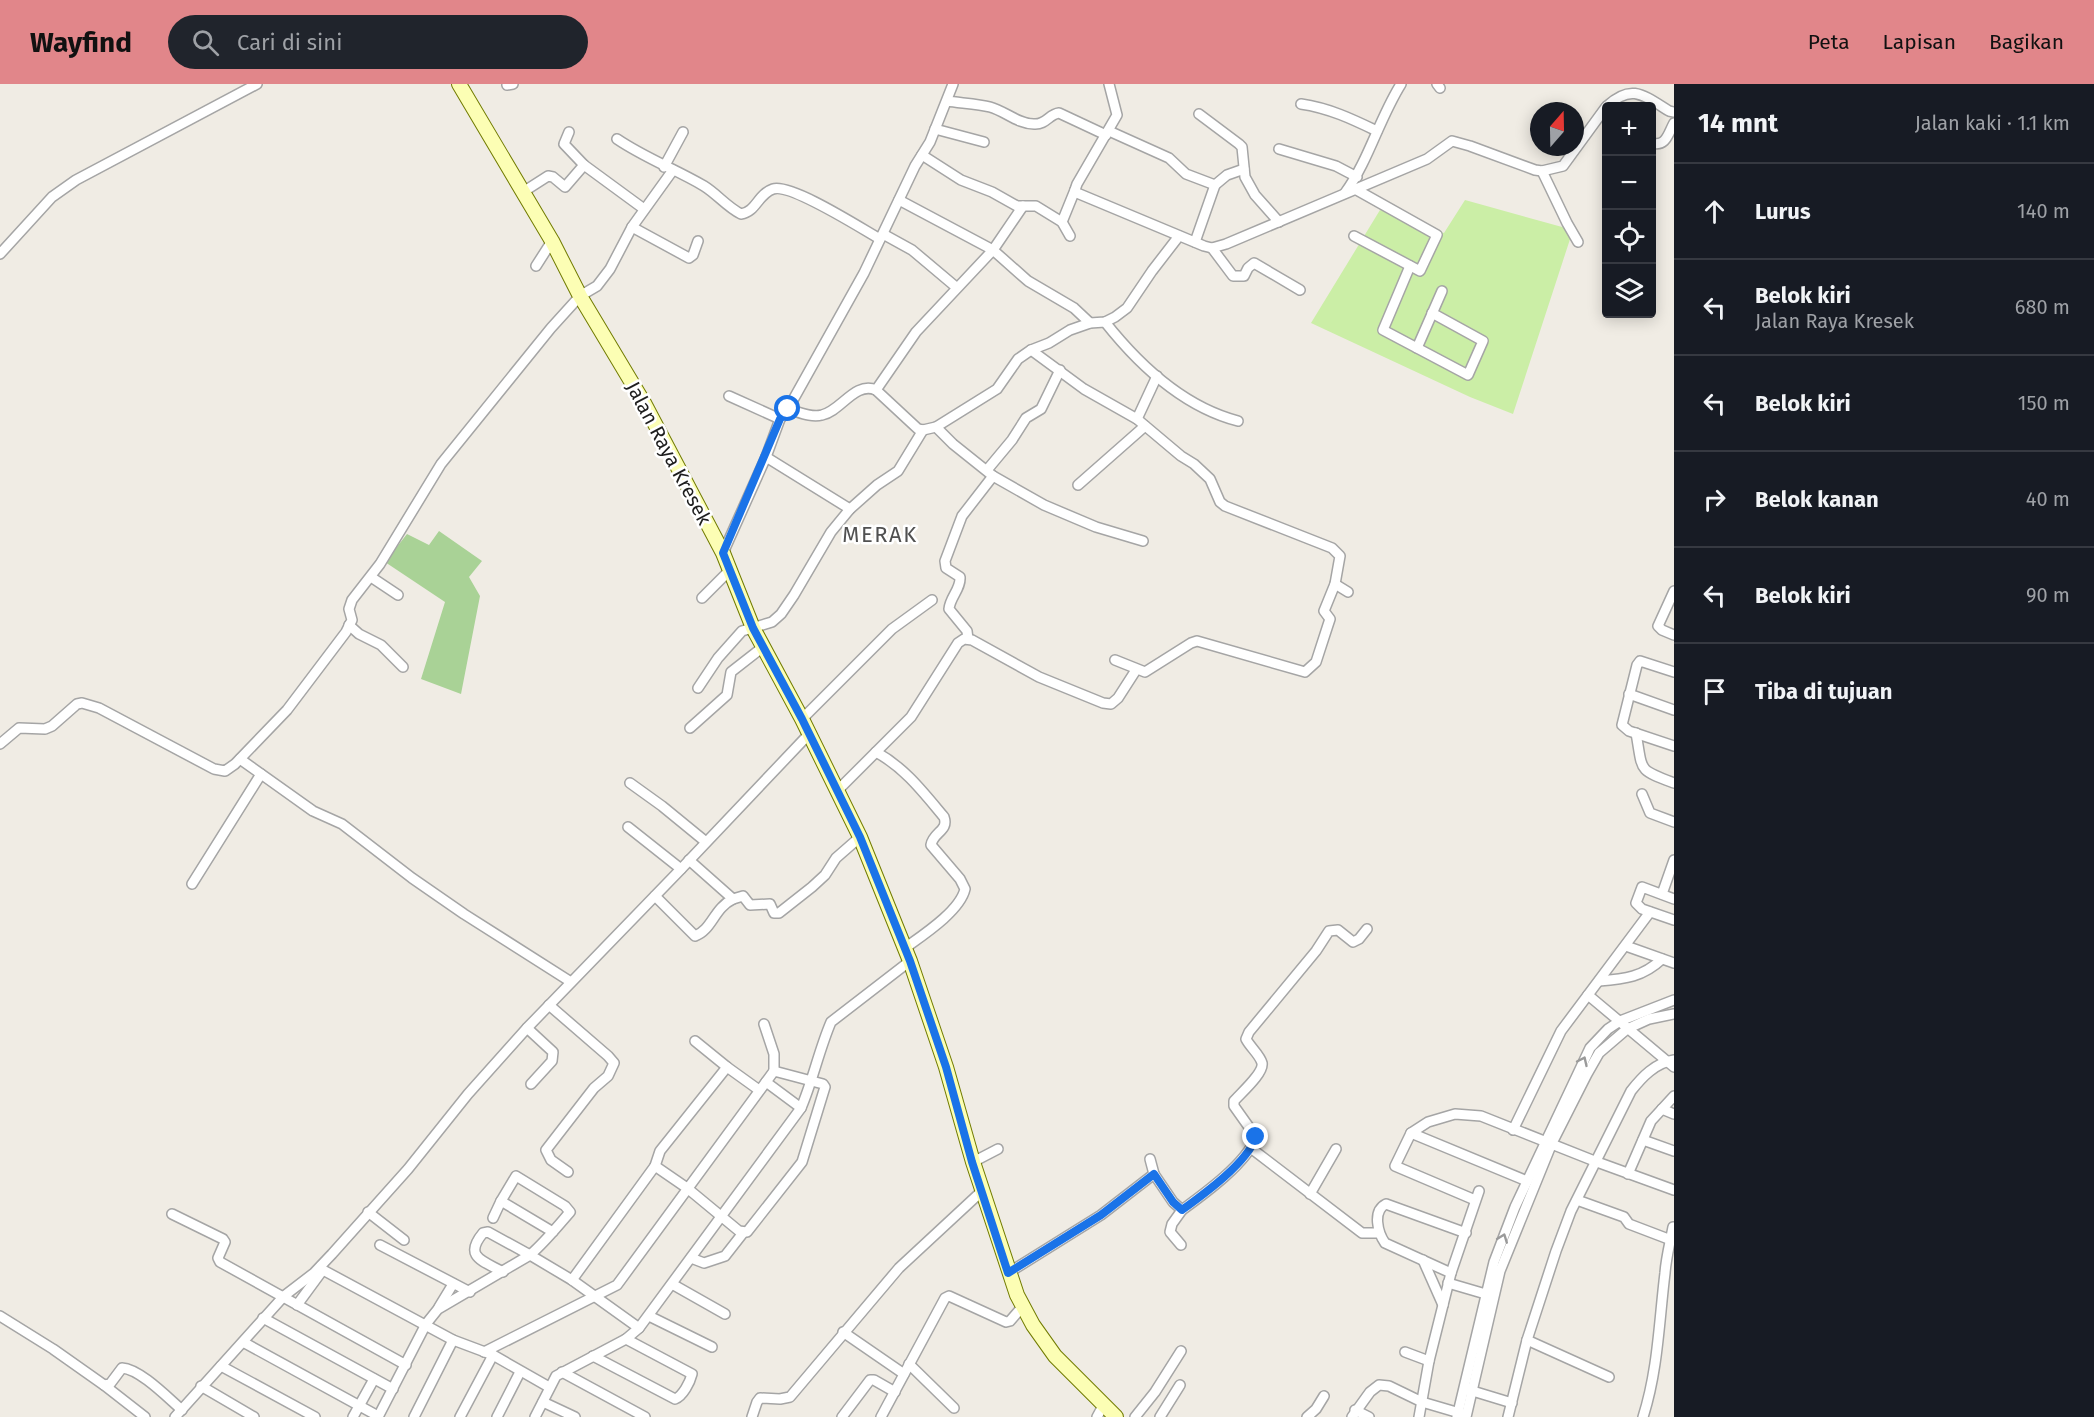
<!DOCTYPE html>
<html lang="id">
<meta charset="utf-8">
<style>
body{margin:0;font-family:"Fira Sans",sans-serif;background:#20242c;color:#f1f3f6}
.controls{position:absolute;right:18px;top:18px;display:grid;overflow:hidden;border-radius:6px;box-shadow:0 3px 15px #0003}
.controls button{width:54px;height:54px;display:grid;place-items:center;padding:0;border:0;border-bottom:2px solid #363941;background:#171b24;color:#f1f3f6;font:30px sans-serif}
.compass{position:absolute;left:1530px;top:18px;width:54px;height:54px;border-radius:50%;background:#171b24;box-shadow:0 3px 15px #0003;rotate:20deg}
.stop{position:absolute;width:18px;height:18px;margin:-14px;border:4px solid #1a73e8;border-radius:50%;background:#fff}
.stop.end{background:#1a73e8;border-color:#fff;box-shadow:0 2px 6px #0008}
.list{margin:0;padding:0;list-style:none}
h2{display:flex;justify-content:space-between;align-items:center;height:78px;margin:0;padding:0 24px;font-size:26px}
h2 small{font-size:20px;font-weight:400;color:#9ea1a6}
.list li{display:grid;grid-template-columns:39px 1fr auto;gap:18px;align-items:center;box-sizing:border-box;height:96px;padding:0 24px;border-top:2px solid #363941}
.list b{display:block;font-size:22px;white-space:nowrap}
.list p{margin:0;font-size:20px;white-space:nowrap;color:#9ea1a6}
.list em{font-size:20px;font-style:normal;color:#9ea1a6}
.icon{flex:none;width:33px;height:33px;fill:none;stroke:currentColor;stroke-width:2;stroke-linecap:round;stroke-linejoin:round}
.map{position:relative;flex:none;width:1674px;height:1333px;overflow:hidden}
header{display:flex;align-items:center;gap:36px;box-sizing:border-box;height:84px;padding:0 30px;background:#e1868a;color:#111}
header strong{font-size:28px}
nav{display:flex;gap:33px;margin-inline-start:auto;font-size:21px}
.search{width:420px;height:54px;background:#20242c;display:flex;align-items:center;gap:15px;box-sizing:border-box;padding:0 21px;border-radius:33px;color:#9ea1a6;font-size:22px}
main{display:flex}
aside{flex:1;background:#171b24}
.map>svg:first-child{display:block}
</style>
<header>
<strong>Wayfind</strong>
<div class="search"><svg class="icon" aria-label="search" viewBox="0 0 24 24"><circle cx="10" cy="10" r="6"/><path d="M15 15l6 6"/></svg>Cari di sini</div>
<nav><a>Peta</a><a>Lapisan</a><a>Bagikan</a></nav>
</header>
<main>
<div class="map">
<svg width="1674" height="1333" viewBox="0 0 1674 1333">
<rect width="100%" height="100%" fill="#f0ece4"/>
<!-- grass -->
<path fill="#cbeea6" d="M1465,116L1573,146L1513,330L1470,313L1311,239L1380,126L1444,149Z"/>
<!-- forest -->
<path fill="#a9d296" d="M439,447L482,477L469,493L480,512L461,610L421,595L445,518L385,478L407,450L429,461Z"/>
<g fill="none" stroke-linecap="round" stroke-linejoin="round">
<!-- minor casing -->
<g stroke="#a5a5a5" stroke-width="12">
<g id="minor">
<path d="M1109,0L1117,31L1077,100L1075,106L1077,109L1204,162L1212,164L1226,160L1427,75L1452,57L1470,62L1535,86L1542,87L1563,82L1606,23"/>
<path d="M1437,0L1440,4"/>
<path d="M507,1L513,0"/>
<path d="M947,17C960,19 979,20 990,23C1005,27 1018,40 1034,40C1046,41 1049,30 1059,29L1106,51"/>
<path d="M1301,20C1329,24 1352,35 1377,47"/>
<path d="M1607,22C1631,0 1642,10 1669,27L1674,28"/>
<path d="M1199,30L1239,60L1242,63L1245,93L1255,111L1279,138"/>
<path d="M935,45L984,58"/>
<path d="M1109,47L1169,74L1186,90L1215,101L1227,91L1244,85"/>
<path d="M569,48L564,60L584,81"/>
<path d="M617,55C645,74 675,85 704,102C717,110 727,123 741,130C756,128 758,110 773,105C791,99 862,145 880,155"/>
<path d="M1652,59C1666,63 1668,50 1674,39"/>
<path d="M1279,65L1336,82L1357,93"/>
<path d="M922,71L961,96L992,108L1017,122H1036L1062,138L1070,152"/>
<path d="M664,83L683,48"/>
<path d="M1542,87L1567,139L1578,158"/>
<path d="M523,108L548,92L553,93L565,103L584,81L644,125"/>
<path d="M1345,109C1369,76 1379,35 1401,0"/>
<path d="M899,116L993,166L1028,197L1074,224L1090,239"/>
<path d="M1062,138L1075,106"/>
<path d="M632,143L689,174L693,171L698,157"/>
<path d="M883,150L912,166L956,203"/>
<path d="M1354,152L1420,187L1437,151L1355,105"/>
<path d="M1195,158L1215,101"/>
<path d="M1212,164L1233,192H1244L1248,184L1254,179L1300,206"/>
<path d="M0,170L52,113L76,96L257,0"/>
<path d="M536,182L552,157"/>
<path d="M1410,182L1383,246L1468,291L1483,257L1432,229"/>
<path d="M1105,238C1139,281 1184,323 1238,337"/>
<path d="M1417,264L1442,207"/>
<path d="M1031,266L1084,305L1137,335L1181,372L1194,380L1210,395L1220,418L1225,422L1332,464L1340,472L1335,500L1324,527L1330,535L1328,541L1316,578L1305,588L1197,557L1191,559L1145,588L1115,576"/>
<path d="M876,306L916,248L993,166L1023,122"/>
<path d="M729,312L780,335"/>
<path d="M788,325C799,328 811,334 822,331C841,327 855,297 876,306L918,345L923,346L936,343L997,305L1018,275L1031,266L1049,259L1070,246L1090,239L1105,238L1115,233L1127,224L1152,187L1179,152"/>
<path d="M1137,335L1157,292"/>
<path d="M936,343L953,360L993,392L1044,421L1096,443L1143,457"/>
<path d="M766,373L850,425"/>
<path d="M987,386L1012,356L1026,334L1041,325L1060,286"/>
<path d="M1078,401L1145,342"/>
<path d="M723,469L766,373L780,335L788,325L864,189L915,82L930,58L953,0"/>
<path d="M371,493L398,511"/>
<path d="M1335,500L1348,508"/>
<path d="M1674,507L1658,542L1662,546L1674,551"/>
<path d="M702,514L730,486"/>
<path d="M349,541L359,550L381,561L403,583"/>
<path d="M968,555L967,547L949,525C950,513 961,505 960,493L946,484L945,477L962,432L993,392"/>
<path d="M1674,588L1640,577L1637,581L1622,641L1629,647L1674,662"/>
<path d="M698,604L718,574L742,547L772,538L781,530L794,511L831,448L850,425L877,401L898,387L923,346"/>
<path d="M1629,610L1674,626"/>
<path d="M802,635L892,545L932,516"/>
<path d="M690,644L727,611L731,588L763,563"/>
<path d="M1636,649C1643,688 1637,685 1674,699"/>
<path d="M0,660L19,644L45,645L52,642L77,620L82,619L99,624L214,685L225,687L235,680L287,626L346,548L352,536L349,525L352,516L380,480L441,380L551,244L580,212L597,202L610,185L632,143L673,86"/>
<path d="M876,668C905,684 923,708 944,733C949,747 933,748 931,761L960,795L965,805C960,827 923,851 905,864"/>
<path d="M240,675L313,727L342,740L412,794L464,830L571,898"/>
<path d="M630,699L662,722L706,758"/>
<path d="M838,706L911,633L958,559L964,555L972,556L1039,593L1103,619L1111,620L1118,614L1136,586"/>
<path d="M1642,710L1650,729L1674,738"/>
<path d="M628,743L681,785"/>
<path d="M689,776L733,815L743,812L750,821L770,820L774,829H779L812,803L825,791L836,774L860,753"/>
<path d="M192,800L261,690"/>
<path d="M1662,810L1674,776"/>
<path d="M655,812L695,852C712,846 714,824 733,815"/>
<path d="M1674,815L1642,803L1636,819L1642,825L1674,836"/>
<path d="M1626,862L1674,879"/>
<path d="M1599,897C1625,895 1643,893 1662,875"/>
<path d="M1588,911L1674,983"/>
<path d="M549,921L608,972L614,979L608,992L594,1004L546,1066L551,1076L568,1088"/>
<path d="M764,940L774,970V987"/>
<path d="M527,944L553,968L552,977L531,1000"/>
<path d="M695,957L727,983"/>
<path d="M766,998L801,1024"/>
<path d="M1662,1025L1674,1030"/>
<path d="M1513,1046L1561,947L1650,828"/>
<path d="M1411,1049L1527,1097"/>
<path d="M1643,1056L1674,1067"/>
<path d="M1252,1065L1362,1149H1379"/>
<path d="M1150,1075L1154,1090"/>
<path d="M973,1078L998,1065"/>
<path d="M1628,1090L1651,1037L1674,1012"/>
<path d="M1310,1110L1336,1065"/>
<path d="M1475,1116L1395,1082L1411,1049L1428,1038L1455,1030L1481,1032L1597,1078L1674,1106"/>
<path d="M1577,1116L1624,1133L1629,1140L1671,1156"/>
<path d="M368,1128L404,1156"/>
<path d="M172,1130L223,1155L225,1158L218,1174L220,1178L406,1281"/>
<path d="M493,1134L501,1117"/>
<path d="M380,1161L470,1208"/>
<path d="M1181,1161L1170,1148L1172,1140L1182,1126"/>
<path d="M691,1174L704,1179L725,1172L743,1149"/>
<path d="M1423,1176L1443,1221"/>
<path d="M321,1182L323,1186L453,1256L493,1271L549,1303"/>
<path d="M503,1188C483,1177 463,1173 483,1149L488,1148L530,1171L572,1196L639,1244"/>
<path d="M1008,1189L1101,1131L1154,1090L1173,1118L1182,1126C1204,1110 1247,1079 1256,1053L1234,1022V1017C1241,1009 1264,989 1262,979C1260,971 1250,963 1246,955L1249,948L1316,867L1329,847L1338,846L1353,858L1359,855L1367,845"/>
<path d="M1451,1189L1385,1159C1378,1149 1372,1127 1386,1120L1466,1149"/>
<path d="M572,1196L655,1082L660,1067L727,983L759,1006"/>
<path d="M1448,1199L1489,1211"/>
<path d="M672,1200L725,1230"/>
<path d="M297,1221L322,1187"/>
<path d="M439,1223L453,1200"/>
<path d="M0,1232L53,1265L104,1301L110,1300L122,1284C140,1285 168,1314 182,1326"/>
<path d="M649,1232L712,1263"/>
<path d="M263,1234L393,1305"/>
<path d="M843,1248L904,1290"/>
<path d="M1527,1256L1609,1293"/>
<path d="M243,1258L378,1332"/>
<path d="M484,1268L617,1201L774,987L823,1000L825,1003L802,1078L747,1148L739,1147L687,1104L655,1082"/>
<path d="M1405,1268L1429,1277"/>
<path d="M593,1272L675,1315C683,1312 690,1298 692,1290L626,1255"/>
<path d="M909,1280L954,1324"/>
<path d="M221,1282L315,1333"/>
<path d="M562,1288L645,1333"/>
<path d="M104,1301L145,1333"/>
<path d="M201,1302L254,1333"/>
<path d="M1466,1305L1512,1319"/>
<path d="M543,1318L575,1333"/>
<path d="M1355,1326L1369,1333"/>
<path d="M175,1333L284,1212L314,1189L332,1170L408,1085L468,1010L527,944L681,785L809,650"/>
<path d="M353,1333L374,1295"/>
<path d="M378,1333L426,1240L438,1225L530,1171C545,1158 557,1143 570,1128L565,1122L516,1092L501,1117L553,1148"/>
<path d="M414,1333L453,1256"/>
<path d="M460,1333L493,1271"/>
<path d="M497,1333L520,1288"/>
<path d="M535,1333L556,1292L626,1255L639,1244L801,1024C813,996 819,966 831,938L910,877"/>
<path d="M752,1333L757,1318L760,1314L780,1315L790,1313L899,1184L982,1107"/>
<path d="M842,1333L870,1296H874L895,1308"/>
<path d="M881,1333L945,1214L949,1212L1006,1238L1010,1237L1023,1222"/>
<path d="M1097,1333L1104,1320"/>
<path d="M1135,1333L1155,1308L1181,1267"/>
<path d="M1160,1333L1180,1301"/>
<path d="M1307,1333L1316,1325L1324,1312"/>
<path d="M1352,1333L1370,1308L1379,1301L1389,1302L1422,1318L1463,1330"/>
<path d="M1419,1333L1429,1277L1451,1189L1479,1107"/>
<path d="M1457,1333L1494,1178L1515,1123L1590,964L1608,945L1620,937L1674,916"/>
<path d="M1466,1333L1500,1187L1552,1059L1587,990L1599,969L1627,945L1649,935L1674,930"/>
<path d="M1508,1333L1527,1256L1556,1167L1571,1127L1631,1007C1642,993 1655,979 1674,976"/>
<path d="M1643,1333C1658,1286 1659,1238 1665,1189C1666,1174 1670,1159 1673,1143"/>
</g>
</g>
<!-- secondary casing -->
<g stroke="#717b00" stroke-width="16">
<path id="secondary" d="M459,0L552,157L580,212L644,319L723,469L753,544L802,635L860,753L910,877L946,983L973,1078L1017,1211L1033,1241L1055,1272L1116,1333"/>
</g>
<!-- minor -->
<use href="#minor" stroke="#fff" stroke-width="9"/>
<!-- secondary -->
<use href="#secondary" stroke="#fcfeb4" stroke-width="14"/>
</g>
<!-- one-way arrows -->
<defs><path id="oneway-chevron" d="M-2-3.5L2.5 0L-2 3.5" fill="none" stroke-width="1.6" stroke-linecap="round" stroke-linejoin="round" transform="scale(1.5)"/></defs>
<g stroke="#9a9a9a">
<use href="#oneway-chevron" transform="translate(1583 977) rotate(-65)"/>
<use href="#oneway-chevron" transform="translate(1503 1154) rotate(-69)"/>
</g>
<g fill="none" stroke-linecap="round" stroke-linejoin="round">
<!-- route -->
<path stroke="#1a73e8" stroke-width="8" d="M788,325L780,335L723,469L753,544L802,635L860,753L910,877L946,983L972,1078L1008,1189L1101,1131L1154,1090L1173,1118L1182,1126C1204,1110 1247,1079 1256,1053"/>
</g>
<g text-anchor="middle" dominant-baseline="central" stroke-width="5" stroke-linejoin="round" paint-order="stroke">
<!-- street labels -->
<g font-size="20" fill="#1e1e1e" stroke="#fff">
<text transform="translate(669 369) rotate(62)">Jalan Raya Kresek</text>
</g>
<!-- quarter labels -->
<g font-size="22" letter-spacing="1.5" fill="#515151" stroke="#fff">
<text x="880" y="450">MERAK</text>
</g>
</g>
</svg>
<div class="controls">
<button>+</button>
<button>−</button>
<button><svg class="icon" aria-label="locate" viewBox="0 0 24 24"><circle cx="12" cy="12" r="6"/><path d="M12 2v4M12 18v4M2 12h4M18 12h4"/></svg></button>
<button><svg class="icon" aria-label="layers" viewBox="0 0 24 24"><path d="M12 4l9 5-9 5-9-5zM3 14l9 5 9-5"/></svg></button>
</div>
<svg class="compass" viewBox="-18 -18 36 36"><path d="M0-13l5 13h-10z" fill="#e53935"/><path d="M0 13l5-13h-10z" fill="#9ea1a6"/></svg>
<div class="stop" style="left:788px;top:325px"></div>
<div class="stop end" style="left:1256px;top:1053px"></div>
</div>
<aside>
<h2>14 mnt<small>Jalan kaki · 1.1 km</small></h2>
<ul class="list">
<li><svg class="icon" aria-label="ahead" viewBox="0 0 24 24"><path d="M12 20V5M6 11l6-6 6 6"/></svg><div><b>Lurus</b></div><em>140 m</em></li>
<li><svg class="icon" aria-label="left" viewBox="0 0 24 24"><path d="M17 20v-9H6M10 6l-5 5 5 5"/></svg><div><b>Belok kiri</b><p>Jalan Raya Kresek</p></div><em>680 m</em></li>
<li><svg class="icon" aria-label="left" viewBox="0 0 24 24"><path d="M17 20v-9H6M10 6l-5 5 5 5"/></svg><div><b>Belok kiri</b></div><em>150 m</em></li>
<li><svg class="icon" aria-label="right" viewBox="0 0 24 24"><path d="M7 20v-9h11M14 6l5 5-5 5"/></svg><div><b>Belok kanan</b></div><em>40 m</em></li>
<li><svg class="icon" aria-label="left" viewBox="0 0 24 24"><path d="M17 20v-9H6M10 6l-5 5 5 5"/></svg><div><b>Belok kiri</b></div><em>90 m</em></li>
<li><svg class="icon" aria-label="arrive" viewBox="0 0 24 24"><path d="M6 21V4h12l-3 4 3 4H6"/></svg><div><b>Tiba di tujuan</b></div></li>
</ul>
</aside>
</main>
